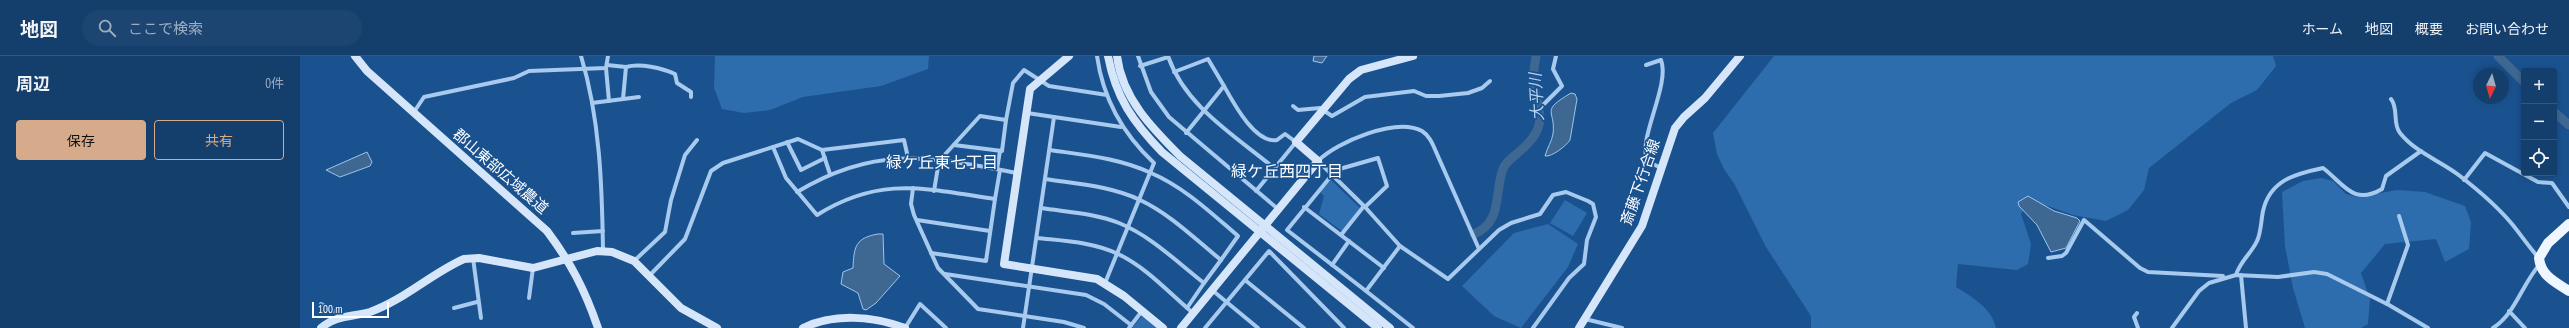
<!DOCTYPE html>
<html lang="ja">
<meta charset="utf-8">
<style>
body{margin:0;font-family:"PT Sans Narrow","Noto Sans JP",sans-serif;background:#1d4571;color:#f1f3f6}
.controls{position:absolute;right:12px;top:12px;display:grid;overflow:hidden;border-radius:4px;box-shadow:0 2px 6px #0003}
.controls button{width:36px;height:36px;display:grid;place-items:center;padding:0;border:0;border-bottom:1px solid #33577e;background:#143e6b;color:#f1f3f6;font:20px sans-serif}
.compass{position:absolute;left:2173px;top:12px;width:36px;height:36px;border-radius:50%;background:#143e6b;box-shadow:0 2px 6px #0003;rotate:185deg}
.scale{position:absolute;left:12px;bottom:10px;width:77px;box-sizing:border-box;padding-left:4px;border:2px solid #fff;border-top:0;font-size:11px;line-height:14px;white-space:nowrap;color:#fff;-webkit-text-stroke:3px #1a528f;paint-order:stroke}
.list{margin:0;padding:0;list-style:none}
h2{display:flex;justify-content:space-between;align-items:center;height:52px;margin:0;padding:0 16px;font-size:17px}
h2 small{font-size:13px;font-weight:400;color:#9daec1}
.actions{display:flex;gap:8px;padding:12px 16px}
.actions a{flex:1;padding:9px 0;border:1px solid #d6ab8b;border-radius:4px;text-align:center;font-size:14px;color:#d6ab8b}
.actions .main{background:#d6ab8b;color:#111}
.icon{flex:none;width:22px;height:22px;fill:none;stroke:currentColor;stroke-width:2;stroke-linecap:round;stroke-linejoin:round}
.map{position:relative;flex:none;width:2269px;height:272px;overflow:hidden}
header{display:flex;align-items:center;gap:24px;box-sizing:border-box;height:56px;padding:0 20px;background:#143e6b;border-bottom:1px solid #33577e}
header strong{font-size:19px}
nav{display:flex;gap:22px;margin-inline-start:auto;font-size:14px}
.search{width:280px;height:36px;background:#1d4571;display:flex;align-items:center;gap:10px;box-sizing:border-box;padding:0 14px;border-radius:22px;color:#9daec1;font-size:15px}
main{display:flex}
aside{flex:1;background:#143e6b}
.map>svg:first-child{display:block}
</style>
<header>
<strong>地図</strong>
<div class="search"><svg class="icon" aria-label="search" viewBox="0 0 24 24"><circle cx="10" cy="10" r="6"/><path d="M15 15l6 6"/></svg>ここで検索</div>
<nav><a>ホーム</a><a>地図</a><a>概要</a><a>お問い合わせ</a></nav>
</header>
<main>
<aside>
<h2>周辺<small>0件</small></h2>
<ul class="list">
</ul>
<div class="actions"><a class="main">保存</a><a>共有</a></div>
</aside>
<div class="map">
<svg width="2269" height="272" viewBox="0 0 2269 272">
<rect width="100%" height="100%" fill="#1a528f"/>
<!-- green -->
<g fill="#2d6cad">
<path d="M415,0H629L628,13L581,30L503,41L470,54L444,57L422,53L414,32Z"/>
<path d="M1474,0H1973L1976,10L1957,34L1931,47L1849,112L1844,134L1828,154L1806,165L1773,159L1748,150L1735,148L1724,153L1721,158L1731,188L1728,208L1717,214L1658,208L1656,231C1671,240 1692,252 1696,272H1511V260L1466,191L1435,129L1424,113L1417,98L1413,77Z"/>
<path d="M2021,122L2033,125L2046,138L2058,141L2097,134L2125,136L2165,150L2171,166L2169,193L2145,206L2136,183L2085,188L2061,217L2070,243L2068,268L2061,272H2005L1993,232L1985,190L1982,136L2003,125Z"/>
<path d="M1031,124L1060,152L1043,176L1019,158L1024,140L1019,135Z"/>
<path d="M1265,144L1287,157L1273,180L1250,167Z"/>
<path d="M1248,168L1278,188L1268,211L1221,272L1194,260L1162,230L1214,177Z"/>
<path d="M843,259L858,272H832Z"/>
</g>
<!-- water -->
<g fill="#3e6792" stroke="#9ac6f0">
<path d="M1014,0H1027L1022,7L1013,5Z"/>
<path d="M1271,37L1275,38L1277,43L1270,84C1266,90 1252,101 1245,100C1247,92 1252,85 1253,78C1256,53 1239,56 1271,37Z"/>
<path d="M67,96L72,106L70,110L40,121L26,114Z"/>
<path d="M1728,140L1754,155L1777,162L1780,165L1766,192L1751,196L1737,169L1719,150L1718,146Z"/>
<path d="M578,178H583L584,208L600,220L576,247L566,254L563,253L558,237L541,228L543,216L553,212C554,191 555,182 578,178Z"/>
</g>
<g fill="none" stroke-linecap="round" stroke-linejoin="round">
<!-- river -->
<g stroke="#3e6792" stroke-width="9">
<path d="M2198,0L2224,26"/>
<path d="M2254,56L2269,69"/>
<path d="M1174,178C1203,166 1194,137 1203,113C1206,102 1233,91 1239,69C1242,56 1236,43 1234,30C1233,20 1234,10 1236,0"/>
</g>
<!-- street -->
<g stroke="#a7caee" stroke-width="4">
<path d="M281,0C300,63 302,129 303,194"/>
<path d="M797,0C803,43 823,78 854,107L805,227"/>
<path d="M838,0L851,36L869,61L978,153"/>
<path d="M868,0C885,50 934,79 974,112"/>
<path d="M307,9L326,11L323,43"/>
<path d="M1346,9L1361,4C1371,30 1334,89 1349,106L1361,112"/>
<path d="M840,10L868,1"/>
<path d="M326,11C340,7 362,12 375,18L377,27L391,36V41"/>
<path d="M306,12L309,45"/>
<path d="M874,16L908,3L924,30L886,77"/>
<path d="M924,30C933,46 955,88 977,84L985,78L996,86L956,135"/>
<path d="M2091,43C2099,53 2092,67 2100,77C2116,97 2141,105 2160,120C2178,134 2197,150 2212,168C2221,179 2229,191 2238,201"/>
<path d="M292,47L339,41"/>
<path d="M1244,48L1262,30L1253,13L1256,0"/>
<path d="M993,50L998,54L1020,52L1032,60L1065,41L1114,35L1126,40H1139L1168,37L1182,32L1190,25"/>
<path d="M114,56L124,41L214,22L229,15L306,12L308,0"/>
<path d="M727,57L754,61"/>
<path d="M487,86L501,114L525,102"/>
<path d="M654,89L702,95L706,64"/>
<path d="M473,91L486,122L517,159C581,119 626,133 695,143L686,205L631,197"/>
<path d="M522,94L530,118"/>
<path d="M697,113L700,95"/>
<path d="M745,123C777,128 811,130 840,144C870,158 895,183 921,204L938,180C911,157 884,131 851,117C819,102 784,99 750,94"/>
<path d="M2164,124L2185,97L2238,126L2252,127L2269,151"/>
<path d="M613,132L611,148L614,159L638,212L678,253L764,266L784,272"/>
<path d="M634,135L639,105L680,60L706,64L713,27L724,14L749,30L807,39"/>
<path d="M497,136C576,88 631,101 717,117"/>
<path d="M695,143L700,114"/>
<path d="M1004,151L1084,212"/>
<path d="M1065,151L1087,130L1078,102L1036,114L987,174L1066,235L1100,190"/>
<path d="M741,152C767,156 794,157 819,167C851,180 877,206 904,227L921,204"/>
<path d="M617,164L690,175"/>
<path d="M273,177L303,175"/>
<path d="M1041,179L1064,150"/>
<path d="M737,182C764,185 793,186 818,198C846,211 869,237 893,257"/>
<path d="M1179,193L1137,98C1133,89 1130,80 1122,75C1096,61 1037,86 1018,105L1065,151L1100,190L1148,223L1199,174L1211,167L1240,158L1253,139L1266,136L1288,145L1293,148L1296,161L1287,184L1284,208L1269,222L1233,272"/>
<path d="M173,202L181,262"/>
<path d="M1748,202L1762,200L1766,197L1784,164L1840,212L1848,216L1923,220"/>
<path d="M334,205L365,176L371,144L385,99L397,84"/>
<path d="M1032,209L1049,185"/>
<path d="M645,218L786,239L804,248L831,269"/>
<path d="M350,219L385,183L411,115L423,107L498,83L522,94L604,84L608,102"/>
<path d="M1936,219C1940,205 1951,198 1957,185C1961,177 1961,165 1963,155C1970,124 1995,118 2023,112C2044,128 2053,150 2082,133L2086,120L2121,95"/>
<path d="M1941,219L1946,272"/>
<path d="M945,224L1004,272"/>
<path d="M912,234L958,272"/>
<path d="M1066,235L1113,272"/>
<path d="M229,242L233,212"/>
<path d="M21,248L43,260"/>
<path d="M2087,248L2108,189L2099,160"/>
<path d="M154,252L177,246"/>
<path d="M887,252L904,227"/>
<path d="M2209,255L2225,272"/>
<path d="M1837,257L1834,261L1838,272"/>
<path d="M1285,263L1322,272"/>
<path d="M605,272L620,248L646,272"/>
<path d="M723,272L754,61L821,71"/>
<path d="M829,272L842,255"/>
<path d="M905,272L969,195L1044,272"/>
<path d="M1872,272L1899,235L1909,227L1936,219L1978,221L2014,216L2027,218L2089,249L2128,272"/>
<path d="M2193,272C2216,257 2222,228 2240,208"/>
</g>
<!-- secondary -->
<g stroke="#d5e6fa" stroke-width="8">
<path d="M55,0L67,15L247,175C271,207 285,234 298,272"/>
<path d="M769,0L730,33L704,208L797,223L824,240L863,272"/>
<path d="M808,0C816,42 833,66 862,96L1078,272"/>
<path d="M817,0C822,42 852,72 880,100L1090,272"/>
<path d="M21,272C36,259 52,261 70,256C104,244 132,217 164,203L179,202L233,212L297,195L312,196L334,205L381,252L417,272"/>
<path d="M503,272C534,257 573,260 605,272"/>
<path d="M881,272L1018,105L996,86L1049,23L1061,14L1113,0"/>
<path d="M1279,272L1342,170L1375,72L1384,61L1405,42L1440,0"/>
</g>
<!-- primary -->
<path stroke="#eff6ff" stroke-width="10" d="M2269,168L2248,187L2239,202C2241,220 2255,226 2269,235"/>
</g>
<g text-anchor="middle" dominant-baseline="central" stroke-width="3.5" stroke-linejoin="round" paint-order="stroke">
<!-- street labels -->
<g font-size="15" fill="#fff" stroke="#1a528f">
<text transform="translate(201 115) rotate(41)">郡山東部広域農道</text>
<text transform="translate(1340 126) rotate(-71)">斎藤下行合線</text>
</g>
<!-- water labels -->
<g font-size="16" font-style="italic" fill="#b3d4f5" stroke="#1a528f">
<text transform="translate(1236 41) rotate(-93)">大平川</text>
</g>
<!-- neighbourhood labels -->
<g font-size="16" fill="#fff" stroke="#1a528f">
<text x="642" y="106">緑ケ丘東七丁目</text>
<text x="987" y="115">緑ケ丘西四丁目</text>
</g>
</g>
</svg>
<div class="controls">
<button>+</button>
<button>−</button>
<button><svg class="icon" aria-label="locate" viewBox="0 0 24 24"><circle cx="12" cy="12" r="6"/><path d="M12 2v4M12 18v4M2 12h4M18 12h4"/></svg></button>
</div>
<svg class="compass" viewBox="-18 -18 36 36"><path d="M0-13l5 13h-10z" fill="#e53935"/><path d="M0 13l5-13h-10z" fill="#9daec1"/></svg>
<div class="scale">100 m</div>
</div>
</main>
